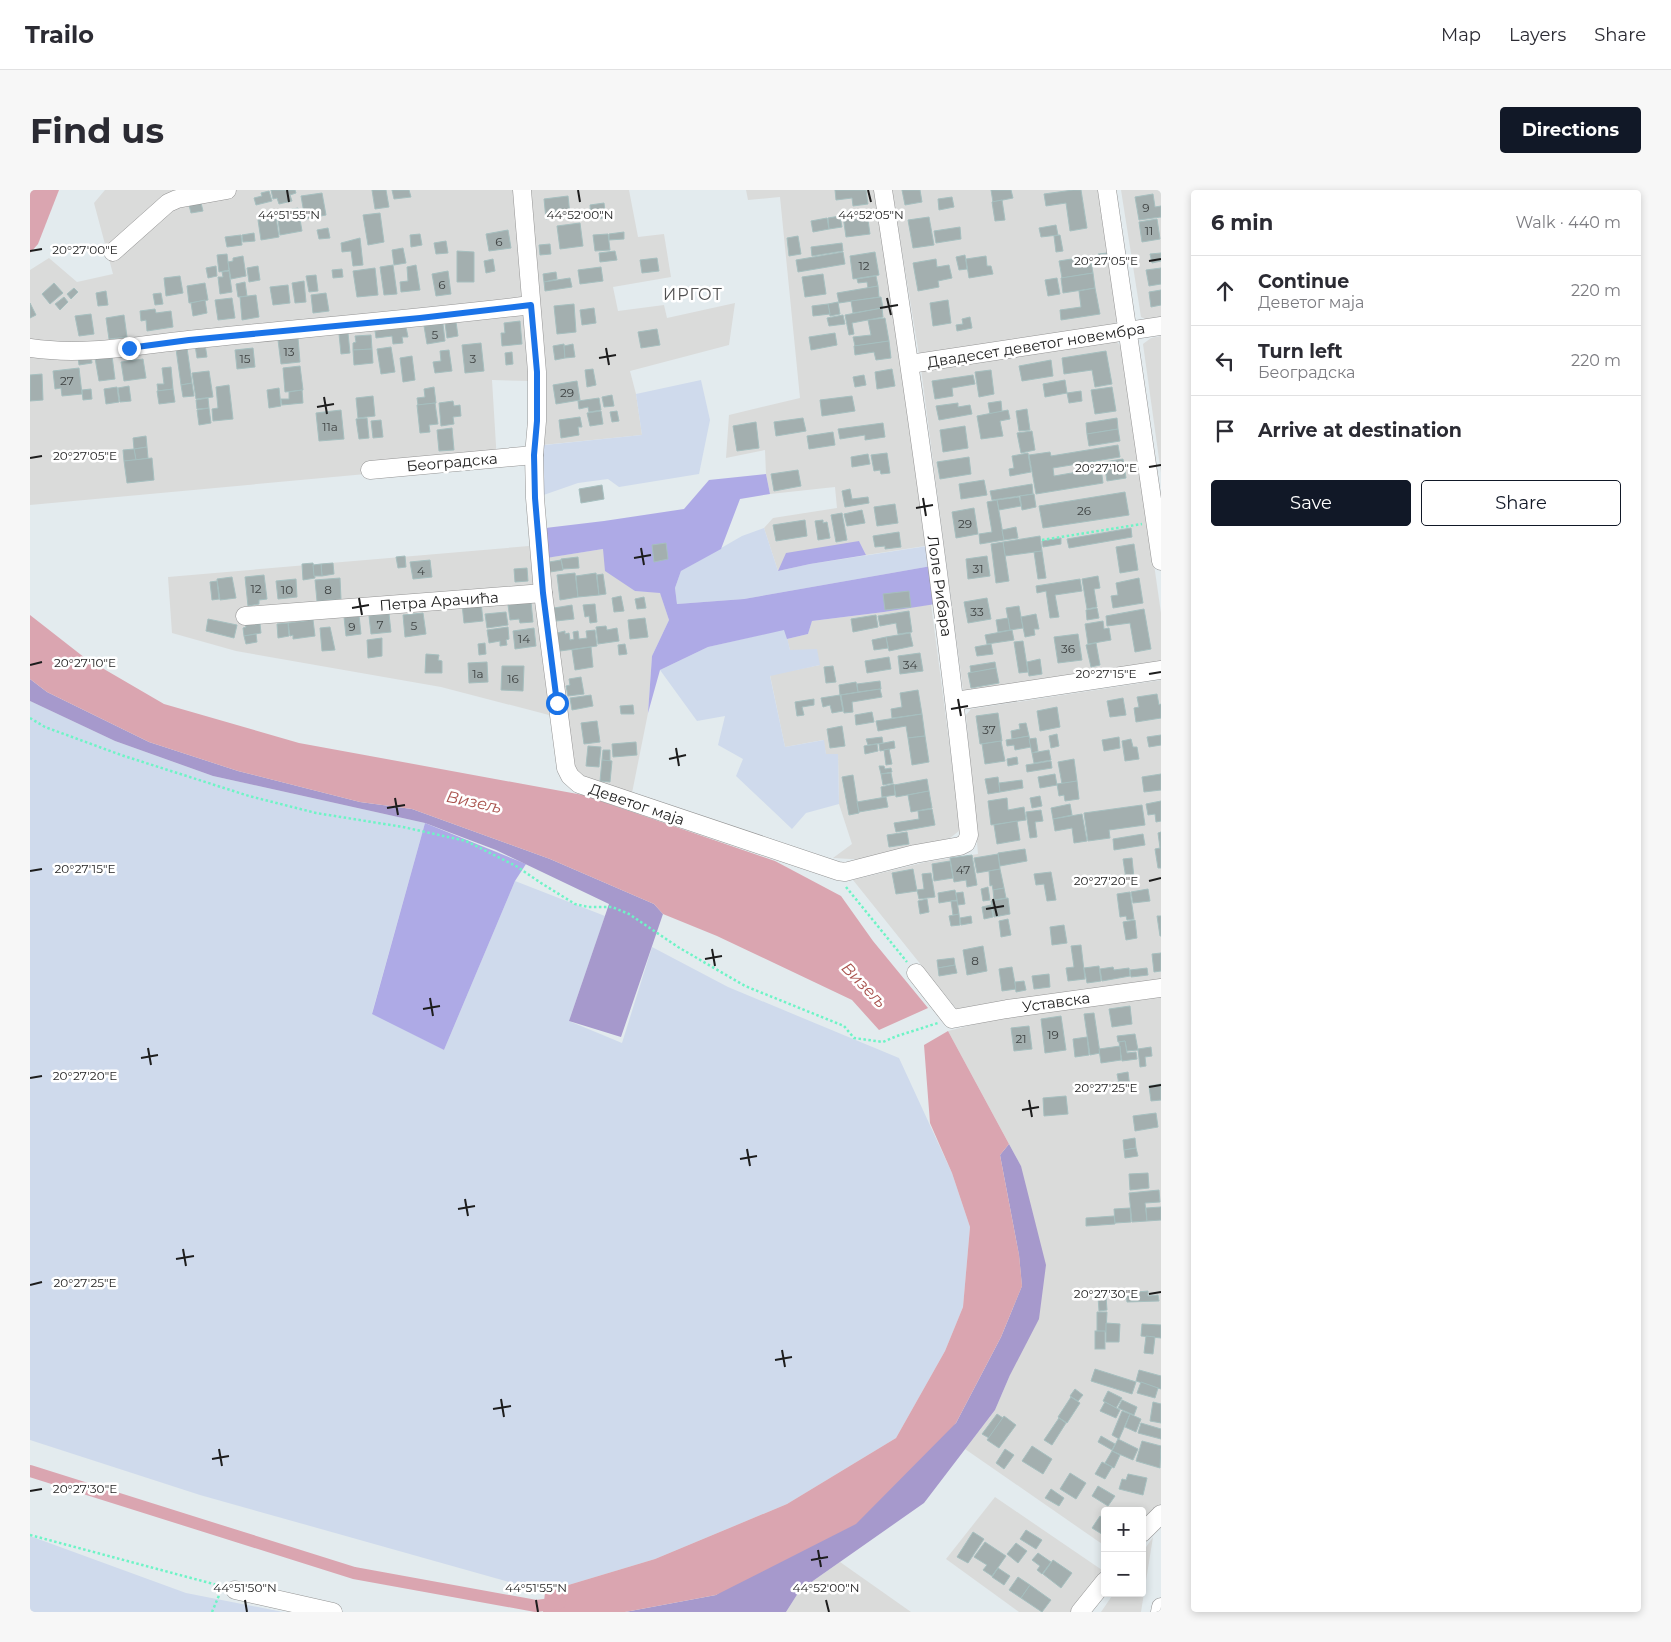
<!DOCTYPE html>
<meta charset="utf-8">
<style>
body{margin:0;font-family:Montserrat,sans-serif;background:#f7f7f7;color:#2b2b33}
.controls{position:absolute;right:15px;bottom:15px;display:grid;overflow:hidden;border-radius:5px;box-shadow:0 2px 8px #0003}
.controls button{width:45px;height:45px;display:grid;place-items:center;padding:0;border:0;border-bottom:1px solid #e1e1e2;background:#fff;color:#2b2b33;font:25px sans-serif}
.stop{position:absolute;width:15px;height:15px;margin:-11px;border:4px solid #1a73e8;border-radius:50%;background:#fff}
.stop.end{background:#1a73e8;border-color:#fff;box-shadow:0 1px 5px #0008}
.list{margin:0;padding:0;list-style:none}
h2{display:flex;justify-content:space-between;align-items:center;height:65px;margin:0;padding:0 20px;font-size:21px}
h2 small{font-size:16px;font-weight:400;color:#7c7c81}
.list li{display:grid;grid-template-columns:32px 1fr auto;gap:15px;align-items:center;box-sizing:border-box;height:70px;padding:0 20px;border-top:1px solid #e1e1e2}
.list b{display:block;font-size:19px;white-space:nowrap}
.list p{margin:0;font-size:16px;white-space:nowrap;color:#7c7c81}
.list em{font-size:16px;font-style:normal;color:#7c7c81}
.actions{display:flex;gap:10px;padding:15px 20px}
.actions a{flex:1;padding:11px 0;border:1px solid #111827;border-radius:5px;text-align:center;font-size:18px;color:#111827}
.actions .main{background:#111827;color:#fff}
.icon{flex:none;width:28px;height:28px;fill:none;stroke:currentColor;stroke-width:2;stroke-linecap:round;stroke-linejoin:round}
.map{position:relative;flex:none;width:1131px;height:1422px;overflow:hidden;border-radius:5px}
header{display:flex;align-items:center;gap:30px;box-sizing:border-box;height:70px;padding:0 25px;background:#fff;border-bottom:1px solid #e1e1e2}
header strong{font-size:24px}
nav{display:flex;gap:28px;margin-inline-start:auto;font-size:18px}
.intro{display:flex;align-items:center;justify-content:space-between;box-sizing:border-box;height:120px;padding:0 30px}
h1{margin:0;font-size:35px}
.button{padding:12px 22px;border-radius:5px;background:#111827;color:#fff;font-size:18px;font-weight:700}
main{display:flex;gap:30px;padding:0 30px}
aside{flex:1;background:#fff;border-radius:5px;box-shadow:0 2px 8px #0003}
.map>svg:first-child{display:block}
</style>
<header>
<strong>Trailo</strong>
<nav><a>Map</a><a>Layers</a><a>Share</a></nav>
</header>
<div class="intro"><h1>Find us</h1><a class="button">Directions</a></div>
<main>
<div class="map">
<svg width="1131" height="1422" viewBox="0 0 1131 1422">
<rect width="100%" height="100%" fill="#e3ebee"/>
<!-- residential -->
<g fill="#dadbda">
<path d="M75,0H487L494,103L491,110L97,153L0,154V80L19,68L47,92L83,84L64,13Z"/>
<path d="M500,0H599L608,47L634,44L641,87L583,97L588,121L634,115L637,128L705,113L699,155L600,181L606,204L612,245L512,255Z"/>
<path d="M716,0H845L869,153L895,356L836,365L829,351L748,381L734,338L743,328L807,318L805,297L740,304L736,284L735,260L696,268L699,225L770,208L750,7L718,10Z"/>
<path d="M862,0H1068L1088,130L1083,136L889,165Z"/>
<path d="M1091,0H1131V129L1119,131L1111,127Z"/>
<path d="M494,125L500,191L462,190L467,272L0,315V164L120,163L234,150Z"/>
<path d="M1131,146V283L1113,154L1121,148Z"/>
<path d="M1086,151L1093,158L1131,423V475L939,504L933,500L891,179Z"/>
<path d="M499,356L510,411L519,525L411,497L206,461L142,443L138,387Z"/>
<path d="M573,359L605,401L630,402L639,430L622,466L618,523L602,603L549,586L542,575L515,368Z"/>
<path d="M901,414L930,635L929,641L920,648L838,670L803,668L822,654L809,614L808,564H796L793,550L755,557L740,485L790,475L760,460L757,449L778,444L782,431L854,422Z"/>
<path d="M1131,490V791L928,821L823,690L896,672L948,664L936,525L941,519Z"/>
<path d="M1131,804V1314L1112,1335V1321H1075V1356L935,1259L965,1220L980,1185L991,976L918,841L977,826Z"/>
<path d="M965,1307L1072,1380L1042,1422H989L916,1369Z"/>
<path d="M1123,1347L1111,1422H1071L1084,1403H1112V1363Z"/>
<path d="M810,1372L881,1422H756L770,1400Z"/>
</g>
<!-- farmland -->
<g fill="#cfdaec">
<path d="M671,190L680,230L669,284L589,297L578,289L548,293L505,308V256L612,245L606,204Z"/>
<path d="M734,338L748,381L780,374L904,355L907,375L714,409L647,414L645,398L651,381L712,346Z"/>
<path d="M755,439L760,460L787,459L790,475L740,486L755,557L794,550L796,564H808L809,614L776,623L762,639L706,586L713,569L688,555L695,526L667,531L630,480L678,457Z"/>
<path d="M0,511L85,551L183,586L395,633L342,823L414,860L485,691L575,726L539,831L592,853L622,757L698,797L869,868L922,983L940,1037L933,1117L915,1161L866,1248L757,1314L625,1369L515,1402L170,1305L0,1250Z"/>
<path d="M0,1346L156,1403L253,1422H0Z"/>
</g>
<!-- grass -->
<g fill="#aeaae6">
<path d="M736,284L740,304L710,309L691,359L651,381L645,398L647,414L714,409L907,375L912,413L854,422L782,431L778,444L757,449L754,440L678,457L630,480L618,523L622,466L639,430L630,403L605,401L575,381L573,359L510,369L507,339L574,331L654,319L679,290Z"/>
<path d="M829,351L836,365L780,374L748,381L756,363Z"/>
<path d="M395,633L496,674L485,691L414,860L342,824Z"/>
</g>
<!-- forest -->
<g fill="#a699cc">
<path d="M0,489L17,502L119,552L208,581L330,612L382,619L520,669L624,714L633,724L591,847L539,831L579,714L466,660L395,633L183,586L85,551L0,511Z"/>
<path d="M979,954L991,976L1016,1075L1009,1129L980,1185L965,1220L894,1313L770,1400L756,1422H595L686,1405L926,1233L971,1147L992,1096L989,1065L970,965Z"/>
</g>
<!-- water -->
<g fill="#daa5b0">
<path d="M0,0H29L8,54L0,63Z"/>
<path d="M0,425L55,468L134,514L269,553L553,605L745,671L811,706L843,751L898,818L849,840L822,810L687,746L633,724L624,714L520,669L382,619L330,612L208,581L119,552L17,502L0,489Z"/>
<path d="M918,841L979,954L970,965L989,1065L992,1096L971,1147L926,1233L826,1334L686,1405L595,1422H513L515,1402L625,1369L757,1314L866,1248L915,1161L933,1117L940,1037L922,983L900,933L894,855Z"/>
</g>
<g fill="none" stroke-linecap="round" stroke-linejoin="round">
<!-- canal -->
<path stroke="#daa5b0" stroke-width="12" d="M0,1281L324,1383L506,1416L530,1413"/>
</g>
<!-- building -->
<g fill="#a3afaf" stroke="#a6bfbf">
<path d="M241,0H265L266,3L260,5L262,11L249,14L247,8L243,9Z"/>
<path d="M342,0H356L359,17L345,19Z"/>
<path d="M362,0H379L381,7L364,9Z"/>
<path d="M805,0H836L838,14L823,16L822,8L806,10Z"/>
<path d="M872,0H890L892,12L875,15Z"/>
<path d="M961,0H981L983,8L963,12Z"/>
<path d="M1043,0H1051L1057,38L1040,41L1036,13L1016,16L1014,4Z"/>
<path d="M239,1L242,11L226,15L224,8L232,6L231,3Z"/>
<path d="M292,3L296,25L275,29L271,6Z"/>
<path d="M1123,4L1125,17L1131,16V27L1109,30L1105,7Z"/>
<path d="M538,6L540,25L516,29L514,9Z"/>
<path d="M922,7L924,17L909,20L908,9Z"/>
<path d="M972,10L975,30L965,31L962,12Z"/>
<path d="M171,13L173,21L161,23L159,15Z"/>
<path d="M574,13L576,28L561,29L560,15Z"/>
<path d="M268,18L272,41L250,45L247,22Z"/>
<path d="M350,23L354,52L338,55L333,25Z"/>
<path d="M837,23L840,44L816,47L813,26Z"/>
<path d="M810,26L812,37L799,39L798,28Z"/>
<path d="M246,27L249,47L231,50L228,30Z"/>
<path d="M899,27L904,55L883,58L878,30Z"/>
<path d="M797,28L799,39L783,42L781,31Z"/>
<path d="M1127,29L1130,49L1112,52L1109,32Z"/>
<path d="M550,33L553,56L530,59L527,36Z"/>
<path d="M1026,35L1028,45L1011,47L1009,38Z"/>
<path d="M930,37L931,49L906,53L904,41Z"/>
<path d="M298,38L300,48L289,49L287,40Z"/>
<path d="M478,40L481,58L459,61L456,44Z"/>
<path d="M594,42V49L579,50V44Z"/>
<path d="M224,43L225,51L213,52L212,45Z"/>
<path d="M390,44L392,55L381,57L380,45Z"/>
<path d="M578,44L580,60L565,61L563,45Z"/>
<path d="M211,45L212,55L197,57L195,47Z"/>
<path d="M1030,45L1033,61L1026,62L1024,46Z"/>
<path d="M768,46L771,64L759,66L757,48Z"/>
<path d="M330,48L333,75L323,76L321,61L312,62L311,53Z"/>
<path d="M416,51L418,63L406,64L404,53Z"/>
<path d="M812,53L813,61L782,66L781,57Z"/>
<path d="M520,54L521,64L510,65L509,55Z"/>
<path d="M373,58L376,73L364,75L362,60Z"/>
<path d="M427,61L444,62V92H427Z"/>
<path d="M585,61L587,70L570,72L569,63Z"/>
<path d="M813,62L815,74L768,82L766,70Z"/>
<path d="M845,62L849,85L823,89L820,66Z"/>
<path d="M1077,63L1078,73L1070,74L1068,64Z"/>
<path d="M1131,63V71L1122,73L1120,64Z"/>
<path d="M197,64L199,80L189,82L187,65Z"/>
<path d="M935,65L937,79L929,80L926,67Z"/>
<path d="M213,66L216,86L201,89L198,72L203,71V68Z"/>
<path d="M956,66L957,76H961L963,84L939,88L936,69Z"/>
<path d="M1060,66L1063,83L1032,88L1029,71Z"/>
<path d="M627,68L629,81L612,83L610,70Z"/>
<path d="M463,69L465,81L456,83L454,71Z"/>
<path d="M906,69L907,77L919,75L922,88L908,91L909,97L888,101L883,73Z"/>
<path d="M363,75L367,104L354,105L350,77Z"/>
<path d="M386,75L390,100L371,102L370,92L378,91L377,77Z"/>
<path d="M186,76L187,86L178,88L176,78Z"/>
<path d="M228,76L230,90L219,92L217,78Z"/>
<path d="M571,77L573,91L550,94L548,80Z"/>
<path d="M345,78L348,105L327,107L323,81Z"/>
<path d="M1131,78V94L1119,96L1116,80Z"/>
<path d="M312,79L313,87L303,88L302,80Z"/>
<path d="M199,81L202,102L190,104L188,87H193L192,82Z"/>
<path d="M418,81L421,104L406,106L402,84Z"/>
<path d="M526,82L527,89L514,92L513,84Z"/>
<path d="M1063,83L1065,98L1033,103L1031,88Z"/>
<path d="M793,84L796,104L775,107L772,87Z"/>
<path d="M286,85L288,101L279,102L276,86Z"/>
<path d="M150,86L153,103L136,106L134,88Z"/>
<path d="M846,86L848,96L838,98L837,92L828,93L827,89Z"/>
<path d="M540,88L542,97L515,101L514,92Z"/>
<path d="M1027,88L1030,104L1018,106L1015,90Z"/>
<path d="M274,91L276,112L265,113L262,93Z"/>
<path d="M215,92L217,106L208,107L206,94Z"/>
<path d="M24,93L33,103L20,114L12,104Z"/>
<path d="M175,93L178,110L159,113L157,96Z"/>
<path d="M258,95L260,113L243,115L240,97Z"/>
<path d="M848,96L849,107L809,113L807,103Z"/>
<path d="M44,98L48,102L41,109L37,104Z"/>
<path d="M1065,98L1070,124L1031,130L1030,120L1051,117L1049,101Z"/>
<path d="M1131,100V115L1121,117L1119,102Z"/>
<path d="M76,101L78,115L68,116L66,103Z"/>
<path d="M131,103L133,114L125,115L123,104Z"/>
<path d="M296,103L299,121L283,123L281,105Z"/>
<path d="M226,105L229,127L212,130L210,107Z"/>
<path d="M34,107L38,112L30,120L25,114Z"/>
<path d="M851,107L853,118L823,123L821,111Z"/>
<path d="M202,108L205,128L188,130L185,110Z"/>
<path d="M175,110L177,123L163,126L161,113Z"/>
<path d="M918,110L921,133L903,136L900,113Z"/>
<path d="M808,112L810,124L800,126L798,114Z"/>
<path d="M0,113L6,125L0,128Z"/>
<path d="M544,114L546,142L527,144L524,116Z"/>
<path d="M798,114L800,124L783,126L782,116Z"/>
<path d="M564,118L566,133L552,135L550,120Z"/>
<path d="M852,118L853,127L822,133L824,144L819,145L815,125Z"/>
<path d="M125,119L126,123L141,121L143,137L117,141L116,130L111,131L110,121Z"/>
<path d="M61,124L64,144L49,146L45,126Z"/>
<path d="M94,125L97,147L79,149L76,128Z"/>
<path d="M813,125L815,134L799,136L797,128Z"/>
<path d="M940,127L942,138L927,141L926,135L933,134L932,129Z"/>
<path d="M855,128L859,151L825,156L823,147L841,145L838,130Z"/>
<path d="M490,131L492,154L472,156L471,143H475L474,133Z"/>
<path d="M426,132L428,146L417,148L415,133Z"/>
<path d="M413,134L415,151L397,154L394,136Z"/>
<path d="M376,137L378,147H372L373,153L363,154L362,146L346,148L345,141Z"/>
<path d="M627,139L630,155L611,158L608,142Z"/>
<path d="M318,143L320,163L311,164L309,144Z"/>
<path d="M805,143L807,155L781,160L779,147Z"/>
<path d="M341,145L342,159L323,160V153L326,152L325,146Z"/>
<path d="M268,148L270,172L251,174L248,150Z"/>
<path d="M859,151L861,168L846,170L844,162L825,165L824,156Z"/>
<path d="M451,153L454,181L435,183L432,155Z"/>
<path d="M175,154L177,167L167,168L165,155Z"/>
<path d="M534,154L535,168L525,170L523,156Z"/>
<path d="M543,154L545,167L535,168L534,156Z"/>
<path d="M361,157L365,182L351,184L347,159Z"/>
<path d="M157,158L162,193L151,195L146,159Z"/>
<path d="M223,158L225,177L207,179L205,160Z"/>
<path d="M342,159L343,173L324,175L323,160Z"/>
<path d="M419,160L422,181L405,183L403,172L411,171L410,161Z"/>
<path d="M1076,161L1082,194L1065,197L1062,180L1034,184L1032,168Z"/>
<path d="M482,162L483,174L476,175L475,163Z"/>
<path d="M61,165L62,173L49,175L48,167Z"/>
<path d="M82,166L85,189L69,191L65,168Z"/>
<path d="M382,166L385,190L373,192L370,168Z"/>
<path d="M113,169L116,188L94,191L91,172Z"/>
<path d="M1021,170L1023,186L992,191L989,176Z"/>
<path d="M270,176L273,200L255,202L253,178Z"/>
<path d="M141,177L143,199L128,201L127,194H134L132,178Z"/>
<path d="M49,178L52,204L32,206L31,198L25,199L23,181Z"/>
<path d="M563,179L566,195L557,197L555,180Z"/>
<path d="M862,179L865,196L847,199L845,182Z"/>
<path d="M961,180L964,204L949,207L945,182Z"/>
<path d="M179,181L183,207L166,209L162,183Z"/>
<path d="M12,184L13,210L0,211V185Z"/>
<path d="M834,185L836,195L825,197L823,187Z"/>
<path d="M943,185L945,194L922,198L923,206L905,209L902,191Z"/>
<path d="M1035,190L1037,203L1015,207L1013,194Z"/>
<path d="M547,191L550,210L526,214L523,195Z"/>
<path d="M162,193L164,206L153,207L151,195Z"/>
<path d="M199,195L203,229L183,231L182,219L188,218L186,197Z"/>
<path d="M99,196L101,211L90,212L88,198Z"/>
<path d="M87,197L89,212L76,214L74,199Z"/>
<path d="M404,197L406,213L388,215L387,208L395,207L394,199Z"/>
<path d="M1082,197L1086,221L1065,224L1061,200Z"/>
<path d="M249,198L251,216L239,218L237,200Z"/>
<path d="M61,199L62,209L53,210L52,200Z"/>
<path d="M143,199L145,212L129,214L127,201Z"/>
<path d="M272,200L273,213L252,215L251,209H259V202Z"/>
<path d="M1051,201L1052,211L1039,213L1037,203Z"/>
<path d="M582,205L584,216L574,217L572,207Z"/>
<path d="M343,206L345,226L328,228L326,208Z"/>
<path d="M822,206L825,221L792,226L790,210Z"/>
<path d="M178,208L179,218L167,219L166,210Z"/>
<path d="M569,208L571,220L559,222L558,217L549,219L548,211Z"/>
<path d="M423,211L424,216L430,215L431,226L423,227L424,234L411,236L409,213Z"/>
<path d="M971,211L972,222L960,224L958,213Z"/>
<path d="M405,213L408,234L399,235L400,242L390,243L387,215Z"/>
<path d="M928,213V217L940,215L942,224L909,230L906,216Z"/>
<path d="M179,218L181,233L169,235L167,220Z"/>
<path d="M997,219L1000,240L989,241L986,221Z"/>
<path d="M311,220L314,249L289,251L286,223Z"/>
<path d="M978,220L980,229L970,231L973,246L951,249L947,226Z"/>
<path d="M571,221L573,234L560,236L557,223Z"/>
<path d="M587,221L589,231L582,232L580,222Z"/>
<path d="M550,227L552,237H548L549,245L531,248L529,230Z"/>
<path d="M337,228L339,248L329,249L326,229Z"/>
<path d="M773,228L776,241L746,246L744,232Z"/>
<path d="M1087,228L1088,239L1057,244L1056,233Z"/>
<path d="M351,230L353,247L343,248L341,231Z"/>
<path d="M726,232L729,258L707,261L703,236Z"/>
<path d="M853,233L855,247L835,250V245L810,249L808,239Z"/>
<path d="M935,236L938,258L913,262L910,240Z"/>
<path d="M422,238L424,260L409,261L407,240Z"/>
<path d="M1088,239L1090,251L1059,256L1057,244Z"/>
<path d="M1002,241L1005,260L991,263L987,243Z"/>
<path d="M803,242L805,255L779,259L777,246Z"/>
<path d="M116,246L117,257L104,259L103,248Z"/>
<path d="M1088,255L1090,267L1023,278L1024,286L1071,278L1073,293L1006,304L999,265L1020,262L1021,266Z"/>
<path d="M117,257L118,268L106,270L104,259Z"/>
<path d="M104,259L106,270L94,271L93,260Z"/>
<path d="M857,263L860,283L851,284L850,280L844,281L841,265Z"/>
<path d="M998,263L1001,282L980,286L979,279L984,278L982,266Z"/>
<path d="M838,264L840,274L822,277L821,267Z"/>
<path d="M939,267L941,284L910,289L907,272Z"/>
<path d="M122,268L124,290L97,293L94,271Z"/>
<path d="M1093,269L1096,288L1077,291L1074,272Z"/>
<path d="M768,280L771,296L744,301L741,284Z"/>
<path d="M954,290L957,305L931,309L929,294Z"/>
<path d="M1002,294L1003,304L962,310L960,301Z"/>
<path d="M572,295L574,309L551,313L549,299Z"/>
<path d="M820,299L822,309L838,307L839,313L815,317L812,301Z"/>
<path d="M1095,302L1099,325L1013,338L1009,316Z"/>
<path d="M1004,304L1006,317L992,320L990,306Z"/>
<path d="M989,307L991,316L969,320L967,310Z"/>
<path d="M967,310L974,350L950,354L949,344L962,342L957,312Z"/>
<path d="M865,314L868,333L847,336L844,317Z"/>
<path d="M944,318L948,344L926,348L922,322Z"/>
<path d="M832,320L835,333L817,336L814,324Z"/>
<path d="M812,323L817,350L806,352L801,325Z"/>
<path d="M775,330L777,346L746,351L743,335Z"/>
<path d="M793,330V333L797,332L800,348L788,350L785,331Z"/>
<path d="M986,337L988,348L974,350L972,340Z"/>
<path d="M1101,338L1102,347L1039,358L1037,349Z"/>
<path d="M869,342L871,357L855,359V356L845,357L843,346Z"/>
<path d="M1010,346L1012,361L975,366L973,352Z"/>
<path d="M1031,348V354L1013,357L1012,351Z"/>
<path d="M973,352L979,391L966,393L961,354Z"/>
<path d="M636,353L638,369L624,372L622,355Z"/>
<path d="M1104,354L1108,380L1090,383L1086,357Z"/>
<path d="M1012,361L1016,388L1008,389L1004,362Z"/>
<path d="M375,366L376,377L368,378L366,367Z"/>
<path d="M957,366L960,386L938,389L936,369Z"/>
<path d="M548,367L549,378L533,379L531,369Z"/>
<path d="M400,370L402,387L383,389L380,372Z"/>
<path d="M531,370L533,380L520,382L519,372Z"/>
<path d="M283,373L285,388L273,390L272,374Z"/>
<path d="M303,373L304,384L292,386L291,374Z"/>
<path d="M291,374L292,386H284L283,375Z"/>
<path d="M497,378L498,391L485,392L484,379Z"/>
<path d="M545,383L548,407L530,410L527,385Z"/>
<path d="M566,383L569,405L548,407L546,386Z"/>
<path d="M573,384L576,404L569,405L567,385Z"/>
<path d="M234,385L237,409L229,410V414L218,416L215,387Z"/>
<path d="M1068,386L1070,398L1064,399L1067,417L1057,419L1052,389Z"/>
<path d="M202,387L206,408L190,410L187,389Z"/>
<path d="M310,388L311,409L287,411L285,390Z"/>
<path d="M1109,388L1113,413L1083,418L1081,406L1088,405L1086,393Z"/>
<path d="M266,389L267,407L248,409L246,391Z"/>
<path d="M1050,389L1052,401L1025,405L1029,427L1020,428L1016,401L1007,403L1006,396Z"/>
<path d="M187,391L189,409L182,410L180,392Z"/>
<path d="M879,401L881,417L855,420L853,404Z"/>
<path d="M591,406L594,421L584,422L582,408Z"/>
<path d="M614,407L616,418L607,419L605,409Z"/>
<path d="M957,408L961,429L938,433L934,412Z"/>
<path d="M451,412L453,431L434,433L432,414Z"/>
<path d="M501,412L503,432L490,433L489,429L480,430L478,415Z"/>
<path d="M565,414L567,432L560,433L559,426L555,427L553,415Z"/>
<path d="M542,415L544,429L526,431L524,418Z"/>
<path d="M989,416L993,438L980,440L976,418Z"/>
<path d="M1067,418L1069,428L1057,430L1056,420Z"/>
<path d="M1114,419L1121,459L1105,462L1100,433L1077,436L1076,426Z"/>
<path d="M879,421L882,442L868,444L866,433L850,436L848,426Z"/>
<path d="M476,422L478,435L457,438L455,424Z"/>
<path d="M393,423L396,444L375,447L373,425Z"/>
<path d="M359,424L361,442L341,444L339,426Z"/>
<path d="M1006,424L1009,439H1004L1005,445L995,447L991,427Z"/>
<path d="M329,425L331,444L316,446L314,427Z"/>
<path d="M846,425L848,437L823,442L821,429Z"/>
<path d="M615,428L618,447L600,449L598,430Z"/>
<path d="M978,428L980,440L968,442L966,430Z"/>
<path d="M178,429L207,435L204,448L176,441Z"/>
<path d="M283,430L285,446L263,449V445L260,446L258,433Z"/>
<path d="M224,431L225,435L230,434L231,443L214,446L213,438L216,437L215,432Z"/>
<path d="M1073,431L1074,439L1079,438L1081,450L1058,454L1055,434Z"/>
<path d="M258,433L259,446L248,448L247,434Z"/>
<path d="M576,436L577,440L587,438L589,451L568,454L566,437Z"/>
<path d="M300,437L305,460L292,461L290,438Z"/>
<path d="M478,437L479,449L476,450L477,455L470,456V451L459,453L457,440Z"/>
<path d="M504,438L506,456L485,459L483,441Z"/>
<path d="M565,440L567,456L530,461L527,443L535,441V444L539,443L540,450L544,449L543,442L548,441L549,449L557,448L556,441Z"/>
<path d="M982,440L984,450L957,454L955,445Z"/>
<path d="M880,443L883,456L859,461L856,447Z"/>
<path d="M226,444L227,452L216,454L214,446Z"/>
<path d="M1048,444L1052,470L1028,473L1024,447Z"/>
<path d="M856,447L858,458L844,460L842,450Z"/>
<path d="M352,448V466L338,468L337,450Z"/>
<path d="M993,451L998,482L989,483L984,452Z"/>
<path d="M455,453L456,464L449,465L448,454Z"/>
<path d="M1066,453L1070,475L1061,477L1056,455Z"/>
<path d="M595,454L597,464L589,465L588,455Z"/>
<path d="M961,454L963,464L947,466L945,457Z"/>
<path d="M561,457L563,477L545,480L542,460Z"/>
<path d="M890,463L893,481L870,484L868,466Z"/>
<path d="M396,464L409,465L408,470L412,471V483H395Z"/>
<path d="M859,467L861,479L837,483L835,471Z"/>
<path d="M1010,469L1012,484L999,486L997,472Z"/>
<path d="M457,472L458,492L439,493L438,473Z"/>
<path d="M965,472L966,478L941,483L940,476Z"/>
<path d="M472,476H494L493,501L471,500Z"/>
<path d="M803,476L806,492L796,493L794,477Z"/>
<path d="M966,478L969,493L941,498L938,483Z"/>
<path d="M551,487L554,504L538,506L536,496L540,495L539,489Z"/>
<path d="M850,491L851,499L828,502L827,494Z"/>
<path d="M826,492L828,502L810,505L809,495Z"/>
<path d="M850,499L852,507L822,512L823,522L814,523L811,505Z"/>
<path d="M888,500L892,524L862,528L861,519L872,517L870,503Z"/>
<path d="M1127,504L1129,515L1131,514V528L1106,532L1104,518L1109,517L1107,507Z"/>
<path d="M561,505L563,516L542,520L540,508Z"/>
<path d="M810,505L813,521L802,523L800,515L793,517L791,508Z"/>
<path d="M1093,508L1096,525L1080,527L1077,511Z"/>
<path d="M784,509V515L772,517L774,525L767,526L765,512Z"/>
<path d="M603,515L604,524H591L590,516Z"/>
<path d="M1027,517L1030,537L1010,541L1007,521Z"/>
<path d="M842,522L844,532L826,535L825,525Z"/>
<path d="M968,523L972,551L950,554L946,526Z"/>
<path d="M892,524L895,546L878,548L876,536L848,541L846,531Z"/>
<path d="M567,531L570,552L554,554L551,533Z"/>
<path d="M996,533L999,546L982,549L981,541L990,539L989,534Z"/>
<path d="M812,536L815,556L800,558L797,539Z"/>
<path d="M1027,544L1029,556L1021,558L1019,546Z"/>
<path d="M1131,545V555L1119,557L1117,547Z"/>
<path d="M895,546L899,572L882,575L878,548Z"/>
<path d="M999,546L1001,557L985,560L984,555L977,556L976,550Z"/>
<path d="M852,547L853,553L838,555L836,549Z"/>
<path d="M1089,547L1090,558L1074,561L1072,550Z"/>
<path d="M1006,548L1008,561L1002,563L999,549Z"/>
<path d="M1101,549L1103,557H1107L1109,569L1095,571L1092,551Z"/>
<path d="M864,551L865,558L850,561L849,554Z"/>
<path d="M971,551L975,571L955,574L952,554Z"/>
<path d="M606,552L607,565L583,567L582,554Z"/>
<path d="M847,554L848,561L835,564L834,556Z"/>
<path d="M558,556L571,557L569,577L556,576Z"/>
<path d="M859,559L862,574L856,575L854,560Z"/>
<path d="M573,560H580V571L572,570Z"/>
<path d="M1019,560L1021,570L1004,573L1002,563Z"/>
<path d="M987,567L988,574L978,576L977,569Z"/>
<path d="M1044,569L1047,591L1032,594L1028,572Z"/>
<path d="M572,570L582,571L580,592L570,591Z"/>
<path d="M1021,571L1022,578L997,582L996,575Z"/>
<path d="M849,576H854L855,579L861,578L862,582L851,584Z"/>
<path d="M861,583L863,593L853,595L851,584Z"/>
<path d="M1025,584L1027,595L1010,598L1008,587Z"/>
<path d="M1131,584V600L1114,602L1112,587Z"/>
<path d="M823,585L829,623L819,625L812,587Z"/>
<path d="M968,587L970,602L958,604L955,589Z"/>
<path d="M897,589L899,601L866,607L864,595Z"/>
<path d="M992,590L993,598L970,602L969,593Z"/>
<path d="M1047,591L1049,609L1035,611L1034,605L1029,606L1027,594Z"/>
<path d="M864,594L865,605L852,607L851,597Z"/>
<path d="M899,601L902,618L881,622L878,605Z"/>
<path d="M1010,606L1012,616L1002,618L1000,608Z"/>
<path d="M856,607L858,617L829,622L827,612Z"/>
<path d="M977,608L978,620L994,617L996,630L961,635L958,611Z"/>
<path d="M1131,611V631L1126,632L1125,624L1118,625L1116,614Z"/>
<path d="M1040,614L1042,625L1023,629L1021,618Z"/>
<path d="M1112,615L1115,635L1079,640L1080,648L1058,651L1054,623Z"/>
<path d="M902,619L905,635L866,642L864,633L889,629L888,621Z"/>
<path d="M1011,620L1013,631L1005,632L1007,647L1000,648L996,622Z"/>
<path d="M1052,624L1057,651L1044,653L1042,638L1025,641L1023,629Z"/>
<path d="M987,631L990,650L967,654L964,635Z"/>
<path d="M877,642L879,654L859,657L857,645Z"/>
<path d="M1131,642V678H1128L1125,659L1130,658L1128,643Z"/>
<path d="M1113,644L1115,655L1084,660L1083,649Z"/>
<path d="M995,659L997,671L970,676L968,663Z"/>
<path d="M968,664L970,679L947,683L944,668Z"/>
<path d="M942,665L947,695L937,697L936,690L924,692L920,668Z"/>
<path d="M1102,668L1104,688L1096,689L1093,669Z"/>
<path d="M920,671L923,688L904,691L902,674Z"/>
<path d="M883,679L887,701L866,704L862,683Z"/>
<path d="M970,679L974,698L963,700L962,695L960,696L959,681Z"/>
<path d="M1021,682L1026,710L1017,711L1014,694L1006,695L1004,684Z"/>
<path d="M901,683L905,707L889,709L887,700L894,699L892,684Z"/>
<path d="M958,697L960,710L953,711L951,699Z"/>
<path d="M974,698L976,708L964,710L963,700Z"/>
<path d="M1118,699L1120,711L1103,713L1101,702Z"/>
<path d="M925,700L927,710L909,713L908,703Z"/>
<path d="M933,702L935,714L928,715L926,703Z"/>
<path d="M1100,702L1104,729L1097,730L1096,726L1090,727L1087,704Z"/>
<path d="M978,708L980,724L964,727L961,711Z"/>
<path d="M897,709L899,722L890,724L888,711Z"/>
<path d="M921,711H927L929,724L923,725Z"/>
<path d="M961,715L963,727L954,729L952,717Z"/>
<path d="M929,724L930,735L921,736L919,726Z"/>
<path d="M941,726L942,733L931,735L930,728Z"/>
<path d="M1127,726H1131V746H1130Z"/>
<path d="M978,729L981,745L971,747L969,731Z"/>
<path d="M1105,730L1107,748L1096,750L1093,732Z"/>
<path d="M1034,735L1037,753L1022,755L1020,737Z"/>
<path d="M1051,755L1055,789L1038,791L1036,778L1044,777L1041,756Z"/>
<path d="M953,756L957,781L937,785L933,760Z"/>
<path d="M1131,763V781L1124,782L1122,764Z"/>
<path d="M924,768L925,775L908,778L907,770Z"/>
<path d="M925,775L927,783L909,786L908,778Z"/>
<path d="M1069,776L1071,791L1057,793L1054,778Z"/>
<path d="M982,777L986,799L972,801L969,779Z"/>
<path d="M1083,777L1084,780L1099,778L1100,786L1072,791L1070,779Z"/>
<path d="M1117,778L1118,785L1101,787L1100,780Z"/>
<path d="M1019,784L1020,797L1004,799L1002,786Z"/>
<path d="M994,791L996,800L986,802L985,792Z"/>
<path d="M1100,816L1102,834L1082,837L1079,819Z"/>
<path d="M1064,823L1070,863L1060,865L1054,824Z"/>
<path d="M1031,826L1036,860L1015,863L1011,829Z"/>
<path d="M999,836L1002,859L984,861L981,838Z"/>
<path d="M1105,844L1108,860L1097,861L1095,851L1088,852L1087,846Z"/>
<path d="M1057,847L1059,865L1045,867L1043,849Z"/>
<path d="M1095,851L1097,863L1106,862L1107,869L1092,871L1089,852Z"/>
<path d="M1090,856L1091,870L1071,873L1069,859Z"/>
<path d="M1121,857L1122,866L1115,867L1116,876L1110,877L1108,859Z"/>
<path d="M1098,882L1100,898L1082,901L1081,895L1089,894L1087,884Z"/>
<path d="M1131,894V910L1121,911L1119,896Z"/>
<path d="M1036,906L1038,924L1014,926L1013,908Z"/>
<path d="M1126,923L1128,937L1105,941L1103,926Z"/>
<path d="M1105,948L1106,958L1094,960L1093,950Z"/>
<path d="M1106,958L1108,966L1095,968L1094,960Z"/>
<path d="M1118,983L1119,998L1100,1000L1099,984Z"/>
<path d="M1129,1000L1130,1012L1115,1013L1117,1031L1102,1032L1099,1003Z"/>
<path d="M1131,1017V1030L1117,1031L1116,1018Z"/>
<path d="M1100,1018L1101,1032L1085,1033L1084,1019Z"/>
<path d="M1084,1026L1085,1034L1056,1036V1028Z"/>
<path d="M1118,1101V1106L1128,1105L1129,1111L1097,1112L1096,1103Z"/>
<path d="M1076,1106L1077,1120L1069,1121L1068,1107Z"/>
<path d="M1067,1122H1077L1076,1142L1067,1141Z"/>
<path d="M1076,1133L1090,1134L1089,1152H1076Z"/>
<path d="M1112,1134L1131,1135V1148L1111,1146Z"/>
<rect x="1065" y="1141" width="10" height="18"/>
<path d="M1116,1146L1125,1147L1123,1164L1114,1163Z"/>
<path d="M1065,1179L1106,1192L1102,1204L1061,1191Z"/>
<path d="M1109,1180L1131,1186V1199L1106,1191Z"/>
<path d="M1111,1192L1128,1198L1125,1208L1107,1203Z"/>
<path d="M1045,1199L1053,1205L1048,1211L1040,1206Z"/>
<path d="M1078,1201L1092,1208L1086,1218L1073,1211Z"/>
<path d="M1041,1207L1050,1213L1037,1233L1028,1227Z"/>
<path d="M1092,1210L1107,1217L1104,1225L1088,1218Z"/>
<path d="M1075,1212L1090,1220L1086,1228L1070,1221Z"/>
<path d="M1123,1212L1131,1214V1233L1120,1231Z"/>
<path d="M1092,1221L1100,1224L1089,1249L1082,1245Z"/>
<path d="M967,1224L973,1228L959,1248L952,1244Z"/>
<path d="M1100,1224L1111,1229L1106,1242L1095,1237Z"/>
<path d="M974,1226L986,1235L969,1258L957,1250Z"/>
<path d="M1029,1228L1036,1233L1022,1255L1014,1250Z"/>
<path d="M1111,1233L1131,1239V1249L1108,1243Z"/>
<path d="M1071,1246L1085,1254L1082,1260L1068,1252Z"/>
<path d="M1088,1249L1108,1259L1103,1270L1082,1261Z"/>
<path d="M1112,1251L1131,1256L1130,1278L1106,1271Z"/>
<path d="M1002,1256L1022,1269L1013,1284L992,1271Z"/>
<path d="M975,1259L984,1265L974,1279L966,1273Z"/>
<path d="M1082,1261L1090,1265L1084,1278L1075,1273Z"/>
<path d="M1072,1272L1082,1277L1075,1289L1065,1284Z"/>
<path d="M1040,1283L1056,1293L1046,1309L1030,1299Z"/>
<path d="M1098,1284L1117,1288L1113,1305L1089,1299L1092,1289L1096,1290Z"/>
<path d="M1068,1296L1085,1306L1078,1316L1062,1306Z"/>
<path d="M1021,1299L1034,1308L1029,1316L1015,1308Z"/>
<path d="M1070,1326L1075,1329V1346L1062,1338Z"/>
<path d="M996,1340L1012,1350L1006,1359L990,1349Z"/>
<path d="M943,1342L954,1349L938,1373L927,1367Z"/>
<path d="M955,1352L976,1366L962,1386L953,1380L957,1375L944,1367Z"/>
<path d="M986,1353L997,1361L988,1373L977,1364Z"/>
<path d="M1008,1363L1021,1372L1012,1384L1007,1380L1010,1376L1002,1370Z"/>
<path d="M1023,1370L1042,1383L1031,1398L1013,1384Z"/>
<path d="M968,1378L980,1386L974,1395L962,1387Z"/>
<path d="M988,1387L1000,1395L991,1408L979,1400Z"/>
<path d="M1000,1395L1021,1410L1012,1422L991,1408Z"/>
</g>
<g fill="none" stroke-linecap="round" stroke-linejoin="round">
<!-- minor casing -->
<g stroke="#949494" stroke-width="19">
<g id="minor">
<path d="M492,0L507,182V231L504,265L505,308L513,403L536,578L540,586L549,594L808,681L815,682L885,664L930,656L936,653L939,645C917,429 886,214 853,0"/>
<path d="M1077,0L1131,371"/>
<path d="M83,62L138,13L147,9L197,0"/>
<path d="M0,158C59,167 118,153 177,148C285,137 393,128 501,115"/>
<path d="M880,174L1131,136"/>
<path d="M340,280L504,265"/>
<path d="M215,426L513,403"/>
<path d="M925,511L1131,480"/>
<path d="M886,783L922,829L977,819L1131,798"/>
<path d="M1112,1343L1131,1324"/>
<path d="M205,1400L303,1422"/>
<path d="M1050,1422L1075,1391"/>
<path d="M1130,1422L1131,1417"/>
</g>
</g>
<!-- path -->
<g stroke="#6ef4c6" stroke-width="2.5" stroke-dasharray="2.5 2.5" stroke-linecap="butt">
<path d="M1012,350L1112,334"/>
<path d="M0,528L15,537L91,565L219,606L286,623L373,637L436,651L486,676L511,693L545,714L558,717H582L599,724L648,757L715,796L814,836L824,848L853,852L867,846L908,833"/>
<path d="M816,697L877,772"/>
<path d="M0,1345L191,1396"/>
<path d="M182,1422L190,1403"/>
</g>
<!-- minor -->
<use href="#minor" stroke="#fff" stroke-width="18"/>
</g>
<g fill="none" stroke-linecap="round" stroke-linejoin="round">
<!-- route -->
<path stroke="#1a73e8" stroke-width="6" d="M99,158L159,150L390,128L501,115L507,182V231L504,265L505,308L513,403L527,513"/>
</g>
<!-- ticks -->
<path fill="none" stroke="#1d1d1d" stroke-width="2" d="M257,0L259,12M548,0L550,12M838,0L841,12M0,61L12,59M1119,71L1131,69M857,108L861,125M850,118L868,115M576,158L579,175M569,168L586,165M294,207L297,224M287,217L304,214M0,268L12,266M1119,277L1131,275M893,308L896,326M886,318L903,315M611,358L614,375M604,368L621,365M329,408L332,425M322,418L339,415M0,475L12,472M1119,484L1131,482M928,509L931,526M921,519L938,516M646,558L649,576M639,569L656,565M365,608L368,625M357,618L375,615M0,681L12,679M1119,691L1131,688M963,709L967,726M956,719L974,716M682,759L685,776M675,769L692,766M400,808L403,826M393,819L410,816M118,858L121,875M111,868L128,865M0,888L12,886M1119,897L1131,895M999,910L1002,927M992,920L1009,917M717,959L720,976M710,969L727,966M435,1009L438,1026M428,1019L445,1016M153,1059L156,1076M146,1069L164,1066M0,1095L12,1092M1119,1104L1131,1102M752,1160L755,1177M745,1170L762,1167M471,1209L474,1227M463,1219L481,1216M189,1259L192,1276M182,1269L199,1266M0,1301L12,1299M788,1360L791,1377M781,1370L798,1367M215,1410L217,1422M506,1410L508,1422M796,1410L799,1422"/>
<g text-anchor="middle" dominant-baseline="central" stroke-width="5" stroke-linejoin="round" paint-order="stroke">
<!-- number labels -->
<g font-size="12" fill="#3e4242">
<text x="1116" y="17">9</text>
<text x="1119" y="40">11</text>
<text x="469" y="51">6</text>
<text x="834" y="75">12</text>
<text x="412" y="94">6</text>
<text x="405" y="144">5</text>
<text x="259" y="161">13</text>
<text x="215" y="168">15</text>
<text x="443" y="168">3</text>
<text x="37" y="190">27</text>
<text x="537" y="202">29</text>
<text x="300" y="236">11a</text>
<text x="1054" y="320">26</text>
<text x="935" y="333">29</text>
<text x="948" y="378">31</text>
<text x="391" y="380">4</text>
<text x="226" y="398">12</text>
<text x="257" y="399">10</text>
<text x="298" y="399">8</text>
<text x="947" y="421">33</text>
<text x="350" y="434">7</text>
<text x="384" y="435">5</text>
<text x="322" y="436">9</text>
<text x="494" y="448">14</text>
<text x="1038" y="458">36</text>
<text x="880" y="474">34</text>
<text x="448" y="483">1a</text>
<text x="483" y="488">16</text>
<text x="959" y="539">37</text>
<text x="933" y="679">47</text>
<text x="945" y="770">8</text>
<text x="1023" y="844">19</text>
<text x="991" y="848">21</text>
</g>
<!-- street labels -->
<g font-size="15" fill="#1d1d1d" stroke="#fff">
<text transform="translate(1006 155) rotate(-9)">Двадесет деветог новембра</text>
<text transform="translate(422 272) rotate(-5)">Београдска</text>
<text transform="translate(910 396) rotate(82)">Лоле Рибара</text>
<text transform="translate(409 411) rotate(-4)">Петра Арачића</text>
<text transform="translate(607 614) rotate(19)">Деветог маја</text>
<text transform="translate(1026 812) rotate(-8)">Уставска</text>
</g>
<!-- neighbourhood labels -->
<g font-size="16" letter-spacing="1" fill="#505050" stroke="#fff">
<text x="663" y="104">ИРГОТ</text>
</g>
<!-- water labels -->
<g font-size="16" font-style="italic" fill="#a9524d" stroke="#fff">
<text transform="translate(444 612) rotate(12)">Визељ</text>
<text transform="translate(834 795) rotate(46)">Визељ</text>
</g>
</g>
<g font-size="12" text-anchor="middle" fill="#1d1d1d" stroke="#fff" stroke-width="5" stroke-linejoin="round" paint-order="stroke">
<text x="259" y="29">44°51'55"N</text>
<text x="550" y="29">44°52'00"N</text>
<text x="841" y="29">44°52'05"N</text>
<text x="55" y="64">20°27'00"E</text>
<text x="1076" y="75">20°27'05"E</text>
<text x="55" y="270">20°27'05"E</text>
<text x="1076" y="282">20°27'10"E</text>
<text x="55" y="477">20°27'10"E</text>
<text x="1076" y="488">20°27'15"E</text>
<text x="55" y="683">20°27'15"E</text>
<text x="1076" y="695">20°27'20"E</text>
<text x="55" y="890">20°27'20"E</text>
<text x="1076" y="902">20°27'25"E</text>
<text x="55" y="1097">20°27'25"E</text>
<text x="1076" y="1108">20°27'30"E</text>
<text x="55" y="1303">20°27'30"E</text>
<text x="215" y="1402">44°51'50"N</text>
<text x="506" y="1402">44°51'55"N</text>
<text x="796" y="1402">44°52'00"N</text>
</g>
</svg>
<div class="controls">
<button>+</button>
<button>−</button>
</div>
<div class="stop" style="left:527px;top:513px"></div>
<div class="stop end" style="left:99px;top:158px"></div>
</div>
<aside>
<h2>6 min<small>Walk · 440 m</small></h2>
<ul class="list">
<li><svg class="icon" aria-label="ahead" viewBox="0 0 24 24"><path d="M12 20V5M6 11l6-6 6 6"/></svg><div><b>Continue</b><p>Деветог маја</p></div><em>220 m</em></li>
<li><svg class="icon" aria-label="left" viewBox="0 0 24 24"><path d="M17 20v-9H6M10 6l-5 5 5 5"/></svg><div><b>Turn left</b><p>Београдска</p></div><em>220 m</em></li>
<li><svg class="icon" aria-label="arrive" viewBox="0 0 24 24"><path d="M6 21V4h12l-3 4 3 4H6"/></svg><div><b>Arrive at destination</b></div></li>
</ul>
<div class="actions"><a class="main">Save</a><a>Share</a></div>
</aside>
</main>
